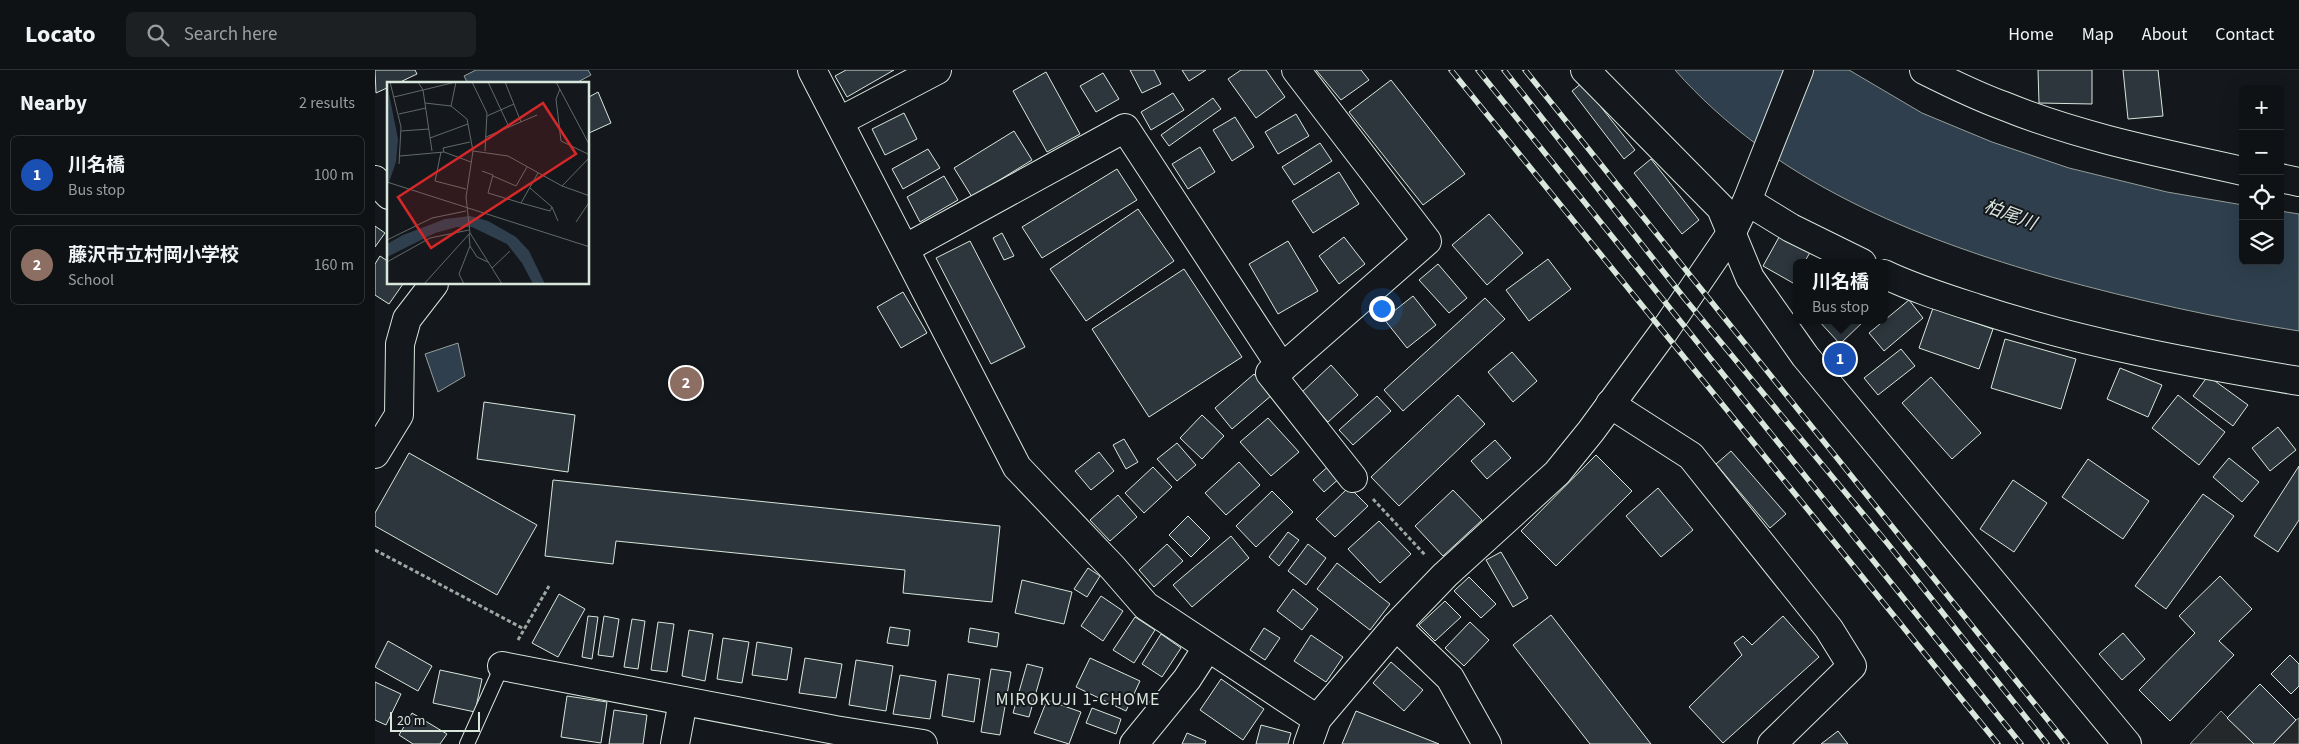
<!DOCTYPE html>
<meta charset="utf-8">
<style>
body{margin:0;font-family:"Source Sans 3","Noto Sans JP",sans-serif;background:#1d2022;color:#f1f3f6}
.controls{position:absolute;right:15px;top:15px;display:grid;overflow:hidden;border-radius:8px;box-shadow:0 5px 20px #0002}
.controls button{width:45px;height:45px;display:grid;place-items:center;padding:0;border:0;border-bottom:1px solid #2f3234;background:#0f1215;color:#f1f3f6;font:25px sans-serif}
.scale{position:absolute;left:15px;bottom:12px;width:90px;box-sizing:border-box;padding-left:5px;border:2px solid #d8e6dc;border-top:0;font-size:14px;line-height:18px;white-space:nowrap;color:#d8e6dc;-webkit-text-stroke:4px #14181c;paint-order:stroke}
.you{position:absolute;left:1006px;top:238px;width:18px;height:18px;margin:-12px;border:4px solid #fff;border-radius:50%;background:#1a73e8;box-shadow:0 0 0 8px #1a73e833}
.badge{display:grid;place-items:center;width:32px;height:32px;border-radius:50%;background:#ffb74d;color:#fff;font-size:16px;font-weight:700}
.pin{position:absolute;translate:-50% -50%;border:2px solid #fff;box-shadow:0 1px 5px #0006}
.popup{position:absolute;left:1418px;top:189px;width:95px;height:65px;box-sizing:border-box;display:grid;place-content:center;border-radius:8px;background:#0f1215;filter:drop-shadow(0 1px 4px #0005);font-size:16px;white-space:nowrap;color:#9b9ea0}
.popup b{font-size:19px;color:#f1f3f6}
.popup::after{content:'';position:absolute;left:50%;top:100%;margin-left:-10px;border:10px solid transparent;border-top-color:#0f1215}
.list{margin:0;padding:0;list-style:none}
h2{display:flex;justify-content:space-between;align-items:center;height:65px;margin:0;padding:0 20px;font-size:21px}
h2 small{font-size:16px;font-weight:400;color:#9b9ea0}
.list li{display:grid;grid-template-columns:32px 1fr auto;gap:15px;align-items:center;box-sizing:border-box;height:80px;margin:0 10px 10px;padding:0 10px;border:1px solid #2f3234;border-radius:8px}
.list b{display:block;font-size:19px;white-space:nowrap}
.list p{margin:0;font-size:16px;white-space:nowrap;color:#9b9ea0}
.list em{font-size:16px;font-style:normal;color:#9b9ea0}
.icon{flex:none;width:28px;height:28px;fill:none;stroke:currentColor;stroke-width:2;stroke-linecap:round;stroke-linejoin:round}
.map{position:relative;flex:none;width:1924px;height:674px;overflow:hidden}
header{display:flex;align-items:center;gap:30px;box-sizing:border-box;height:70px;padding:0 25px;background:#0f1215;border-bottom:1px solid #2f3234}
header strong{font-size:24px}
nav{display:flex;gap:28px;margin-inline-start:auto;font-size:18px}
.search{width:350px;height:45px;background:#1d2022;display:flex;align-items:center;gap:12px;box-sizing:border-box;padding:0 18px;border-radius:8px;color:#9b9ea0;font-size:19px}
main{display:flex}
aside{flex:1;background:#0f1215}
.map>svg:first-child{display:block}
</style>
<header>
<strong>Locato</strong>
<div class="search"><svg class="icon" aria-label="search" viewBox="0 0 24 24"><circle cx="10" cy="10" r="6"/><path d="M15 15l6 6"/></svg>Search here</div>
<nav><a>Home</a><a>Map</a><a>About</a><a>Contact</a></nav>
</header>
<main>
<aside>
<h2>Nearby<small>2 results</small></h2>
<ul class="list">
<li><span class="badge" style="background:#1a4fb4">1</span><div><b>川名橋</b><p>Bus stop</p></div><em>100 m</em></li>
<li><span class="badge" style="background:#8d6e63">2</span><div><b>藤沢市立村岡小学校</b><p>School</p></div><em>160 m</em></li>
</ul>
</aside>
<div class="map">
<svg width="1924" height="674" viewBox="0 0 1924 674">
<rect width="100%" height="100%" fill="#14181c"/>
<!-- parking -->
<g fill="#24282b" stroke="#939e99">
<path d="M1846,641L1879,674H1815Z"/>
<path d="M1924,648V674H1898L1921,650Z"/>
</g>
<!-- water -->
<g fill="#2f3f4d" stroke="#939e99">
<path d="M101,0H213L216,5L199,14H93L89,6Z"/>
<path d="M1300,0H1474L1547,43L1617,72L1694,98L1792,122L1868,135V191H1905V141L1924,144V261C1841,248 1761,230 1680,208C1539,168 1399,112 1300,0Z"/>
<path d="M83,273L90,306L63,322L50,284Z"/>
</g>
<!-- building -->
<g fill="#2c363c" stroke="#d8e6dc">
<path d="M0,0H40L42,4L21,14H14V17L1,23Z"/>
<path d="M471,0H519L472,27L460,6Z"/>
<path d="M755,0H779L786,14L767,23Z"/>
<path d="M807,0H831L814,11Z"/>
<path d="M866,0H891L910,27L881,48L853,9Z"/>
<path d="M941,0H986L994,10L966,30Z"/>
<path d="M1663,0H1717V34L1664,33Z"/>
<path d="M1748,0H1783L1788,46L1753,49Z"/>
<path d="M671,2L705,64L672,82L638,21Z"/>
<path d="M728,3L744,29L721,42L705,16Z"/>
<path d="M1016,10L1090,104L1048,135L974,42Z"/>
<path d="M1207,13L1260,80L1249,89L1197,21Z"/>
<path d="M223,22L236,53L214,63V27Z"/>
<path d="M798,23L809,40L776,60L766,42Z"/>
<path d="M838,28L846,39L794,76L786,65Z"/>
<path d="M529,43L542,69L510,85L497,59Z"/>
<path d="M921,44L934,66L903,84L890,62Z"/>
<path d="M860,47L879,77L857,91L838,60Z"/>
<path d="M639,61L657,90L597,127L579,98Z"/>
<path d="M945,73L957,91L919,115L907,97Z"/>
<path d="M825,77L840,102L813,119L797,94Z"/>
<path d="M553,79L565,98L528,119L517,99Z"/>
<path d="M1276,89L1324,150L1307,164L1259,103Z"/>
<path d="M742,99L762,130L667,188L647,157Z"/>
<path d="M964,102L984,134L938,163L917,131Z"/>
<path d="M569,106L583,130L545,152L532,127Z"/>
<path d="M763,139L799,191L711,251L675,199Z"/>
<path d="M1114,144L1148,183L1112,215L1077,175Z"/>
<path d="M0,156L10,163L0,177Z"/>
<path d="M1408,160L1438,177L1429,193H1421V208L1418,213L1388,196Z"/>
<path d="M627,163L639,186L629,190L618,168Z"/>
<path d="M969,167L990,194L964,214L944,186Z"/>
<path d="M595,171L650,277L616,294L561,188Z"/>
<path d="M913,171L943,221L903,244L874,194Z"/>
<path d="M5,186L14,192V214H28L14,234L0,225V194Z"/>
<path d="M1173,189L1196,219L1154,251L1131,220Z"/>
<path d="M1063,194L1092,228L1074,243L1044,210Z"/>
<path d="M809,199L867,287L774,347L717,259Z"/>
<path d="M528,222L552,263L526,278L502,237Z"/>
<path d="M1038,226L1061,255L1032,278L1009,249Z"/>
<path d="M1110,228L1130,249L1028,341L1009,320Z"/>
<path d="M1534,230L1548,248L1509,281L1494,263Z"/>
<path d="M1558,238L1618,259L1604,299L1544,278Z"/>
<path d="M1443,250H1490L1465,274Z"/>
<path d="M1630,269L1701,289L1686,339L1616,318Z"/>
<path d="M1526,279L1540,296L1503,325L1489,308Z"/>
<path d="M1137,282L1162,311L1138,332L1113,302Z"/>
<path d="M956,295L983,325L953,352L926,323Z"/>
<path d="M1745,298L1787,315L1773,347L1732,329Z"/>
<path d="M879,304L897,325L857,359L840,338Z"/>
<path d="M1833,306L1873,335L1858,356L1818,326Z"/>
<path d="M1556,307L1606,363L1577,389L1527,333Z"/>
<path d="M1083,325L1110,354L1024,436L996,407Z"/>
<path d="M1803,325L1850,362L1824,395L1777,358Z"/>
<path d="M1002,326L1016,341L978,375L964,360Z"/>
<path d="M109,332L200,345L193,402L102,389Z"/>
<path d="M827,345L849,366L827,389L805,368Z"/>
<path d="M893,348L924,382L896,406L865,372Z"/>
<path d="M1903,357L1921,380L1895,401L1877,378Z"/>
<path d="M749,369L763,392L751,399L738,375Z"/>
<path d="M1120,370L1136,388L1112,409L1096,391Z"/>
<path d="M802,373L821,395L802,411L782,389Z"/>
<path d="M1356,381L1411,444L1395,458L1341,394Z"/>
<path d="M724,382L739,401L716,420L700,401Z"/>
<path d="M34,383L162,455L122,525L0,456V443Z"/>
<path d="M1221,385L1257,421L1181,496L1146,461Z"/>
<path d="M1854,388L1884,412L1867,432L1838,407Z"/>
<path d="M1713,389L1774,431L1748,469L1687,427Z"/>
<path d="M864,392L885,415L851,445L830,423Z"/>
<path d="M957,393L967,406L949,422L938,410Z"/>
<path d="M1924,396V450L1903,482L1879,466Z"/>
<path d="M778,397L797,417L769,443L750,423Z"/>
<path d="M178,410L625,456L617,532L528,523L530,500L241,471L238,494L170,486Z"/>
<path d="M1638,410L1672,433L1639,482L1605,459Z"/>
<path d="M974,417L993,436L960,467L941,449Z"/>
<path d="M1283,418L1318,460L1286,487L1251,446Z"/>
<path d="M1078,420L1107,450L1068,486L1040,456Z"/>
<path d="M897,421L918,442L881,477L861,456Z"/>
<path d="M1828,424L1859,446L1791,539L1760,516Z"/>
<path d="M743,425L762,447L735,471L715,450Z"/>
<path d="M813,446L835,468L816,487L794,465Z"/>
<path d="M1004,451L1036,484L1005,513L973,479Z"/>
<path d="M913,462L924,470L904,496L894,487Z"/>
<path d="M856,466L874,488L817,537L798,515Z"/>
<path d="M792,474L808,491L779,517L764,500Z"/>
<path d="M933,474L951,488L931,515L913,501Z"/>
<path d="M1126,482L1153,528L1138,537L1111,490Z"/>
<path d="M962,493L1015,534L995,560L942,519Z"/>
<path d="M713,498L725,506L712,527L699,519Z"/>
<path d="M1845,506L1877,539L1844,571L1859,585L1795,651L1764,620L1820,563L1804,546Z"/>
<path d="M1094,507L1121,534L1106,548L1079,521Z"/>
<path d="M647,510L697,522L689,554L640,543Z"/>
<path d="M918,519L943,539L927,560L902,541Z"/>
<path d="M184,524L210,539L183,587L157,573Z"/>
<path d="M726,526L748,541L728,571L706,556Z"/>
<path d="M1070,531L1086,547L1060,571L1044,555Z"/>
<path d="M1176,545L1276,674H1215L1138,575Z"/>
<path d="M213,546L223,547L217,589L207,587Z"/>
<path d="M229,546L244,549L238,587L223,585Z"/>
<path d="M1408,546L1444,587L1348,673L1314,637L1367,585L1359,573L1368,566L1377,575Z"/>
<path d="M760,547L780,560L759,593L738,580Z"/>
<path d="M257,549L270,551L263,599L249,597Z"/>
<path d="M283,552L299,554L292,602L276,600Z"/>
<path d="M1095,552L1114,570L1089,596L1070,578Z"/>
<path d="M515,557L535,560L533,576L512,573Z"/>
<path d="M595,558L624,563L622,577L593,572Z"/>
<path d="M889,558L905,568L890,590L875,580Z"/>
<path d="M314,560L338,564L330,611L307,606Z"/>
<path d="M1748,563L1770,589L1747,610L1724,584Z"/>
<path d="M786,564L806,578L787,607L767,594Z"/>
<path d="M936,565L968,587L951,612L919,591Z"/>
<path d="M348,568L374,572L367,613L342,609Z"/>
<path d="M13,571L57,596L43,621L0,597Z"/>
<path d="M382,572L417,578L412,610L377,605Z"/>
<path d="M1915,585L1924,594V616L1916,624L1896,604Z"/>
<path d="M430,588L467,594L461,628L424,623Z"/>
<path d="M715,588L765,611L751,641L701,617Z"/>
<path d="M481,590L518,596L511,641L474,635Z"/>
<path d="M1016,592L1048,620L1029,641L998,613Z"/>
<path d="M652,594L668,598L654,647L638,643Z"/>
<path d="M616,599L636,602L625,665L606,662Z"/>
<path d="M65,600L107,609L100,642L58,633Z"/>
<path d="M573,604L605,609L599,652L567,646Z"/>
<path d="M525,605L561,611L555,649L518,644Z"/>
<path d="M846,609L889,639L868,670L825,640Z"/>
<path d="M0,612L26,624L11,655L0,650Z"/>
<path d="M1885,614L1921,650L1898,674H1879L1852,648Z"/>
<path d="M192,626L232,632L226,673L186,667Z"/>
<path d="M672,630L706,642L694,674L659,663Z"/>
<path d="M717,638L746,649L741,664L711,653Z"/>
<path d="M239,640L272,645L268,674H234Z"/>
<path d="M981,641L1064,674H967Z"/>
<path d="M37,643L72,664L65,674H38L24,665Z"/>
<path d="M886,655L916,663L913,674H881Z"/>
<path d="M1463,661L1473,674H1446Z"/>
<path d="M812,663L831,671L830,674H807Z"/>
</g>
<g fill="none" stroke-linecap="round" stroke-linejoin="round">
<!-- lane casing -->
<g stroke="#d8e6dc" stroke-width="16">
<path id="lane" d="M92,674L127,596"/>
</g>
<!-- street casing -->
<g stroke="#d8e6dc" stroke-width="30">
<g id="street">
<path d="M437,0L642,397L738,498L771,536L942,649"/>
<path d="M921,0L1052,171L907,298L895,303L978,408"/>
<path d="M1549,0C1575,13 1601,26 1629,36C1705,67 1787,83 1868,101"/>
<path d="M465,51L562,0"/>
<path d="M1905,108L1924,112"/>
<path d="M0,110L14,125"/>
<path d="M1372,131L1416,158L1487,193"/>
<path d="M531,178L750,58L907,298"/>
<path d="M1509,204C1538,218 1570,228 1601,238C1707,273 1815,293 1924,311"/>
<path d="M1235,334L1316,386L1454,559L1477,596L1397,674"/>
<path d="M0,384L24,345L25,274L32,249L59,214"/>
<path d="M1021,556L1075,608L1112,674"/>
<path d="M127,596L460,660L548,674"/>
<path d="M300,674L308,631"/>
<path d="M759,674L812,609L832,578"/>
<path d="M933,674L942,649L1021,556L1070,505L1182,403L1216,361L1288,263L1357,162L1372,131L1424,0"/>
</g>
</g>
<!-- secondary casing -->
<g stroke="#d8e6dc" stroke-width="30">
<path id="secondary" d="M1210,0L1346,138L1375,208L1430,286L1752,674"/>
</g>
<!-- path -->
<g stroke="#9da8a2" stroke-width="3" stroke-dasharray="4 2.5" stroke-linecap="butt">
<path d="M998,429L1050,485"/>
<path d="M0,480L149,559"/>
<path d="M143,570L174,516"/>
</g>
<!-- lane -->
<use href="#lane" stroke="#14181c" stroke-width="14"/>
<!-- street -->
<use href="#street" stroke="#14181c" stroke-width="28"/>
<!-- secondary -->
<use href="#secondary" stroke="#14181c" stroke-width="28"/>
<!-- rail casing -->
<g stroke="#d8e6dc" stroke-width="5.5">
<g id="rail">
<path d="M1076,0L1623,674"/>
<path d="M1103,0L1646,674"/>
<path d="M1129,0L1310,229L1513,474L1672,674"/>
<path d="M1150,0L1692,674"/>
</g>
</g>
<!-- rail -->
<use href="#rail" stroke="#14181c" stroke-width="4" stroke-dasharray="11" stroke-linecap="butt"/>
</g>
<g text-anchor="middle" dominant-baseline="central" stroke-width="4" stroke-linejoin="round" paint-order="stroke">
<!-- water labels -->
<g font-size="18" font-style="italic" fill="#d8e6dc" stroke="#14181c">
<text transform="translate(1635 145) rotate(21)">柏尾川</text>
</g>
<!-- neighbourhood labels -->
<g font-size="18" letter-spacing="1" fill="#d8e6dc" stroke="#14181c">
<text x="703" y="629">MIROKUJI 1-CHOME</text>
</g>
</g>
<!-- overview -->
<g transform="translate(12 12)">
<rect width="202" height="202" fill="#14181c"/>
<path d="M0,2L11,57L9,80L0,106ZM83,134L101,139L129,155L142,169L158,202H146L135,181L120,162L85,145H70L48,151L0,175V162L16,153L58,137Z" fill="#2f3f4d"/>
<path fill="none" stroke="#626a69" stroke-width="1" d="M3,0L14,45L12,82M31,0L36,8L45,69M85,0L100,31L98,69M101,0L122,45M118,0L134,40M169,0L203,64M173,7L169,17L174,59L203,73M7,15L69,0M38,21L64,24L80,37L86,69L79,115L83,151L115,202M64,24L69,0M12,32L39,26M100,34L127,22M14,49L42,47M99,55L150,33M43,56L81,42M86,69L121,74L175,104L203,114M54,70L48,99L79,107M57,70L56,66L83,60M13,74L57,70L84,80M95,89L106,93L101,111L134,121L151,91M106,94L129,104L140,85M0,100L203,165M175,104L203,75M143,106L165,125L171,139M134,121L163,129L165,125M189,140L203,119M82,152L83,164L90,175L101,180M0,158L45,136L79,129M0,180L43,156L82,148M105,186L123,169M37,202L83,151M77,202L72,192L83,164"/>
<path fill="#d62828" fill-opacity="0.15" stroke="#d62828" stroke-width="2.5" d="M156,21L189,72L44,166L11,115Z"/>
<rect width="202" height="202" fill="none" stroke="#d8e6dc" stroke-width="2.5"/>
</g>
</svg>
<div class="controls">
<button>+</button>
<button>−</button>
<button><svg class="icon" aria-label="locate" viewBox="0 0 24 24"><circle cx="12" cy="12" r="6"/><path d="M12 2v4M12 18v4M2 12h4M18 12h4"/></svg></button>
<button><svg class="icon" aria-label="layers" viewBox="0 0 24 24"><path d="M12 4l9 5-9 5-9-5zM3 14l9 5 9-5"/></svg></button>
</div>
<div class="scale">20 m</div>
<div class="you"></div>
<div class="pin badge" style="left:1465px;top:289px;background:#1a4fb4">1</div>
<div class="popup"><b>川名橋</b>Bus stop</div>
<div class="pin badge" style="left:311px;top:313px;background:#8d6e63">2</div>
</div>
</main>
